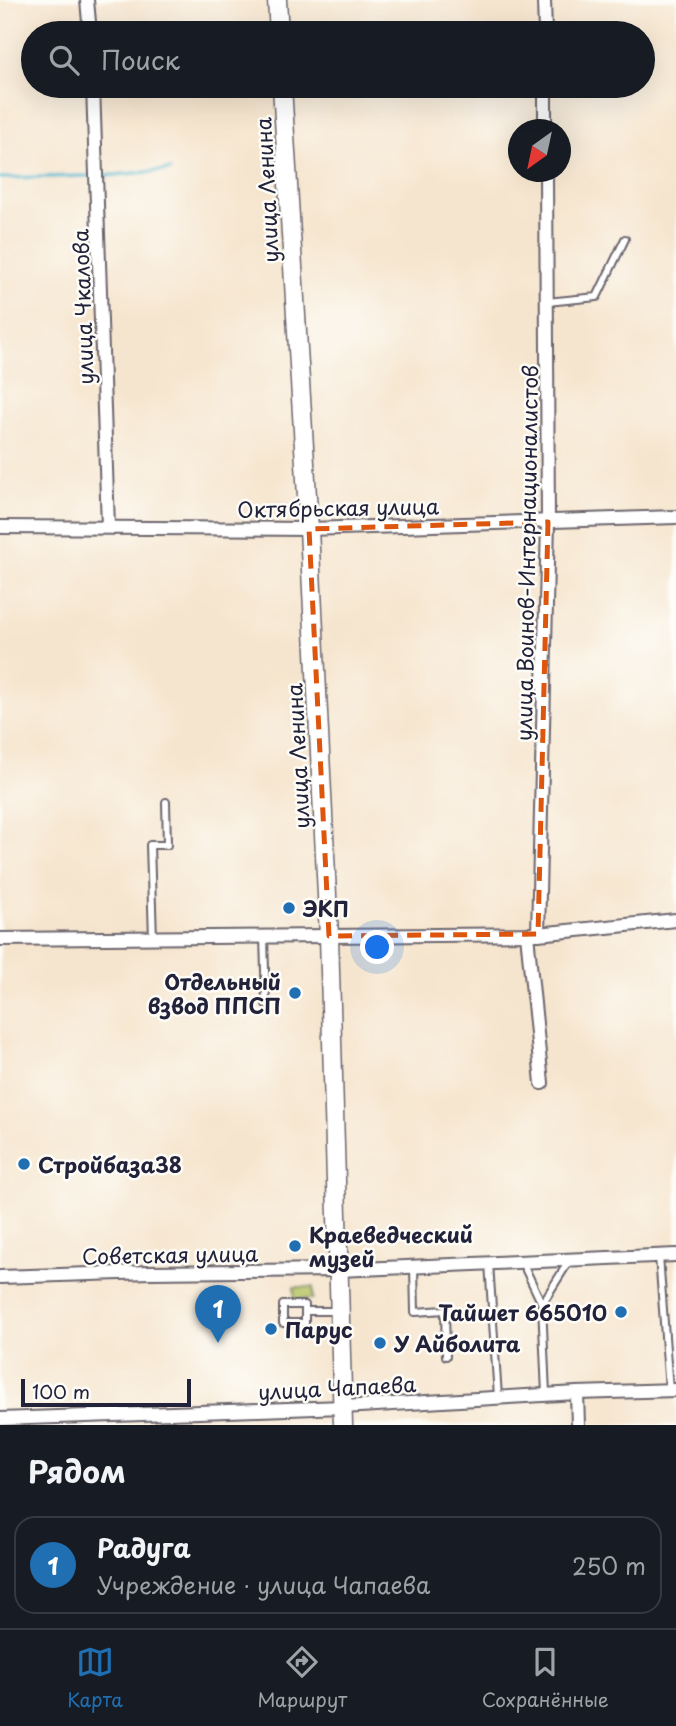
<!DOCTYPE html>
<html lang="ru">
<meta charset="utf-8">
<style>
body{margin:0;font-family:"Playpen Sans",sans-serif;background:#242831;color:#f1f3f6}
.compass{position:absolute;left:508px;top:119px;width:63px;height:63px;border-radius:50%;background:#171b24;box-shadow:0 7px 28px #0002;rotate:213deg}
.scale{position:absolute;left:21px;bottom:18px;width:170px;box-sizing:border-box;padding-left:7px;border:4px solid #22223b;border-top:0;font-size:19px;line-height:24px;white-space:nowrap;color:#22223b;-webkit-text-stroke:5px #fdfcf7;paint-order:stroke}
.you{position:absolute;left:378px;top:948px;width:24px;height:24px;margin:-18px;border:5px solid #fff;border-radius:50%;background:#1a73e8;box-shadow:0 0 0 10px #1a73e833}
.badge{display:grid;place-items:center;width:46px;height:46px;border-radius:50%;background:#1f6fb2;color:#fff;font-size:23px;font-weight:700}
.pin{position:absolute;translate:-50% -58px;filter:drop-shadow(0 2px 4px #0008)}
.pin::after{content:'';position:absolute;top:37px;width:24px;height:21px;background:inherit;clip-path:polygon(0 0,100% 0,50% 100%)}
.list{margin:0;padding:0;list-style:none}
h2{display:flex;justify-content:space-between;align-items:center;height:91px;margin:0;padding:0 28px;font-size:30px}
h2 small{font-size:23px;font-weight:400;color:#9ea1a6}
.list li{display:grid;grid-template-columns:46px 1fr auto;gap:21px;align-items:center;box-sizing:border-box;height:98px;margin:0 14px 14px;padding:0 14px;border:2px solid #363941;border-radius:21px}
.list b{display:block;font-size:26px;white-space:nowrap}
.list p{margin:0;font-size:23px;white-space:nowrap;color:#9ea1a6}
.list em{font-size:23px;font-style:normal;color:#9ea1a6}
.icon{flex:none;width:38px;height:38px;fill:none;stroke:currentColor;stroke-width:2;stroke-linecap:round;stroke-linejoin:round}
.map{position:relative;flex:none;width:676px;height:1425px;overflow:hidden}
.search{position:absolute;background:#171b24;box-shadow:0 7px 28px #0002;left:21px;right:21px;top:21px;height:77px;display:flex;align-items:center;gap:18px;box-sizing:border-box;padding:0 24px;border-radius:38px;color:#9ea1a6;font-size:26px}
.sheet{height:203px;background:#171b24}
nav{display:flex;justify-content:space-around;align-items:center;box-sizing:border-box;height:98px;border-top:2px solid #363941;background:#171b24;font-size:19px;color:#9ea1a6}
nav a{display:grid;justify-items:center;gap:4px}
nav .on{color:#1f6fb2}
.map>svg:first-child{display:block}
</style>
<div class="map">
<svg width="676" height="1425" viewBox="0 0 676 1425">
<rect width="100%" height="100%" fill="#fdfcf7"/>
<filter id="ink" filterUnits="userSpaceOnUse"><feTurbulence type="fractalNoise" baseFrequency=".0143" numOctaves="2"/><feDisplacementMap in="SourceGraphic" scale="14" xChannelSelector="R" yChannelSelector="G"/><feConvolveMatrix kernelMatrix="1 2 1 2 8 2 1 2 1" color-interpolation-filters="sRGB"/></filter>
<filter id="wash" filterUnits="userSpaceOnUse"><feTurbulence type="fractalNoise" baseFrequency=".00686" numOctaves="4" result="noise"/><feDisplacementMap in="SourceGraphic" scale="28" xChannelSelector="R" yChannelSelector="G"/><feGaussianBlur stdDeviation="1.57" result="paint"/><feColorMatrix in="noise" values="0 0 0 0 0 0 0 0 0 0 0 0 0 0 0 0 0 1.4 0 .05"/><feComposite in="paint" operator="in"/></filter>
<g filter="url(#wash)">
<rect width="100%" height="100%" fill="#f6e5ce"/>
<!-- green -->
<rect fill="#b7c567" stroke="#6c7451" stroke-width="2" x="294" y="1287" width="19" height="12"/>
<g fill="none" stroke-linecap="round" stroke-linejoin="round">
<!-- stream -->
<g stroke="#4db3cb" stroke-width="3.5">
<path d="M103,176L170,170"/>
<path d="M0,178L88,176"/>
</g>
</g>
</g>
<g filter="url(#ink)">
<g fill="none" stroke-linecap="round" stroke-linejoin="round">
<!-- lane casing -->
<g stroke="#6c666e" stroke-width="10">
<g id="lane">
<path d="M547,302L597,297L625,239"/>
<path d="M264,937L266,1004"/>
<path d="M153,938L150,845H167L166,802"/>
<path d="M659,1256L669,1390"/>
<path d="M522,1262L542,1304L546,1394"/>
<path d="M489,1263L498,1397"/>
<path d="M414,1267L415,1312L445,1310L446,1356"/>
<path d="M542,1304L569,1261"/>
<path d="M305,1311V1323H283V1305H305V1311H338"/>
</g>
</g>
<!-- street casing -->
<g stroke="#6c666e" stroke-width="16">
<g id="street">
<path d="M87,0L90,33"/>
<path d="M544,0L545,33"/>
<path d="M93,86L108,527"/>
<path d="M545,86V130"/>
<path d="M0,527L309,529L676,517"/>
<path d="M527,934L542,1083"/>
<path d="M538,934L548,522L546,172"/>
<path d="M0,939L538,934L676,920"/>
<path d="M0,1277L150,1272L339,1270L676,1255"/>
<path d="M577,1393L578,1425"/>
<path d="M0,1419L343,1407L577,1393L676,1390"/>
</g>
</g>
<!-- secondary casing -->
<g stroke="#6c666e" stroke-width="21">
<g id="secondary">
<path d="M277,0L279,33"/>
<path d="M282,86L309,529L329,936L343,1425"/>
</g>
</g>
<!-- lane -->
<use href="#lane" stroke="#fff" stroke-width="6"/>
<!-- street -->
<use href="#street" stroke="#fff" stroke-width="12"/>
<!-- secondary -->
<use href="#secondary" stroke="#fff" stroke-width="18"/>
</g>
</g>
<!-- marked area -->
<path fill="none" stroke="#de560e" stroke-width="5" stroke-dasharray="14 9" stroke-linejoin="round" d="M548,522L538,934L329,936L309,529Z"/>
<!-- markers -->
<g fill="#1f6fb2" stroke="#fdfcf7" stroke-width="2.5">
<circle cx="289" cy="908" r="7"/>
<circle cx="295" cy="993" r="7"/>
<circle cx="24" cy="1164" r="7"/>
<circle cx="295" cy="1246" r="7"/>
<circle cx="621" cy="1312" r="7"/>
<circle cx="271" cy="1329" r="7"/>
<circle cx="380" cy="1343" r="7"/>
</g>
<g text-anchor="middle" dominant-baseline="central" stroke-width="5" stroke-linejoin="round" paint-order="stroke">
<!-- street labels -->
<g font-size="21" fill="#22223b" stroke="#fdfcf7">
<text transform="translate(266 190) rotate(-93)">улица Ленина</text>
<text transform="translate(82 307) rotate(-92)">улица Чкалова</text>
<text transform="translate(338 507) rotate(-1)">Октябрьская улица</text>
<text transform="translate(526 553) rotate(-89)">улица Воинов-Интернационалистов</text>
<text transform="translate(297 756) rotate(-93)">улица Ленина</text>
<text transform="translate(170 1254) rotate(-1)">Советская улица</text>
<text transform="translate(337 1387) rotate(-3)">улица Чапаева</text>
</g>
<!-- poi labels -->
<g font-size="21" font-weight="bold" fill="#22223b" stroke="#fdfcf7" text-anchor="start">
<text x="303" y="908">ЭКП</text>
<text x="281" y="981" text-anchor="end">Отдельный<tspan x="281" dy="24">взвод ППСП</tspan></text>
<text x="38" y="1164">Стройбаза38</text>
<text x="309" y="1234">Краеведческий<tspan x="309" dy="24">музей</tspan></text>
<text x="607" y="1312" text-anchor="end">Тайшет 665010</text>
<text x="285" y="1329">Парус</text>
<text x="394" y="1343">У Айболита</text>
</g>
</g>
</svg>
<svg class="compass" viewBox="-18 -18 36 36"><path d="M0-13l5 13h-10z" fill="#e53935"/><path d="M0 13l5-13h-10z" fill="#9ea1a6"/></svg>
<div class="scale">100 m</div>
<div class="you"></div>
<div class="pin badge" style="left:218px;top:1343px">1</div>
<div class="search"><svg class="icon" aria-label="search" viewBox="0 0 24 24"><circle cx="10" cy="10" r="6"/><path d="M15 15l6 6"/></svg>Поиск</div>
</div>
<section class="sheet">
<h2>Рядом<small></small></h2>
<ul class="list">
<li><span class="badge">1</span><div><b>Радуга</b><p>Учреждение · улица Чапаева</p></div><em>250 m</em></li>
</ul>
</section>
<nav>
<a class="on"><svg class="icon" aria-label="map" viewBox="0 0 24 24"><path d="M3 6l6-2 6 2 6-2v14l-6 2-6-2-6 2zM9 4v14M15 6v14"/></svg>Карта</a>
<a><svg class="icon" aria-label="directions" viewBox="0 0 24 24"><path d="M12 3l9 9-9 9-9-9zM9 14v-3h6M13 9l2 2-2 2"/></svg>Маршрут</a>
<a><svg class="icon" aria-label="saved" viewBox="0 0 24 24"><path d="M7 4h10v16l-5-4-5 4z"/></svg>Сохранённые</a>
</nav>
